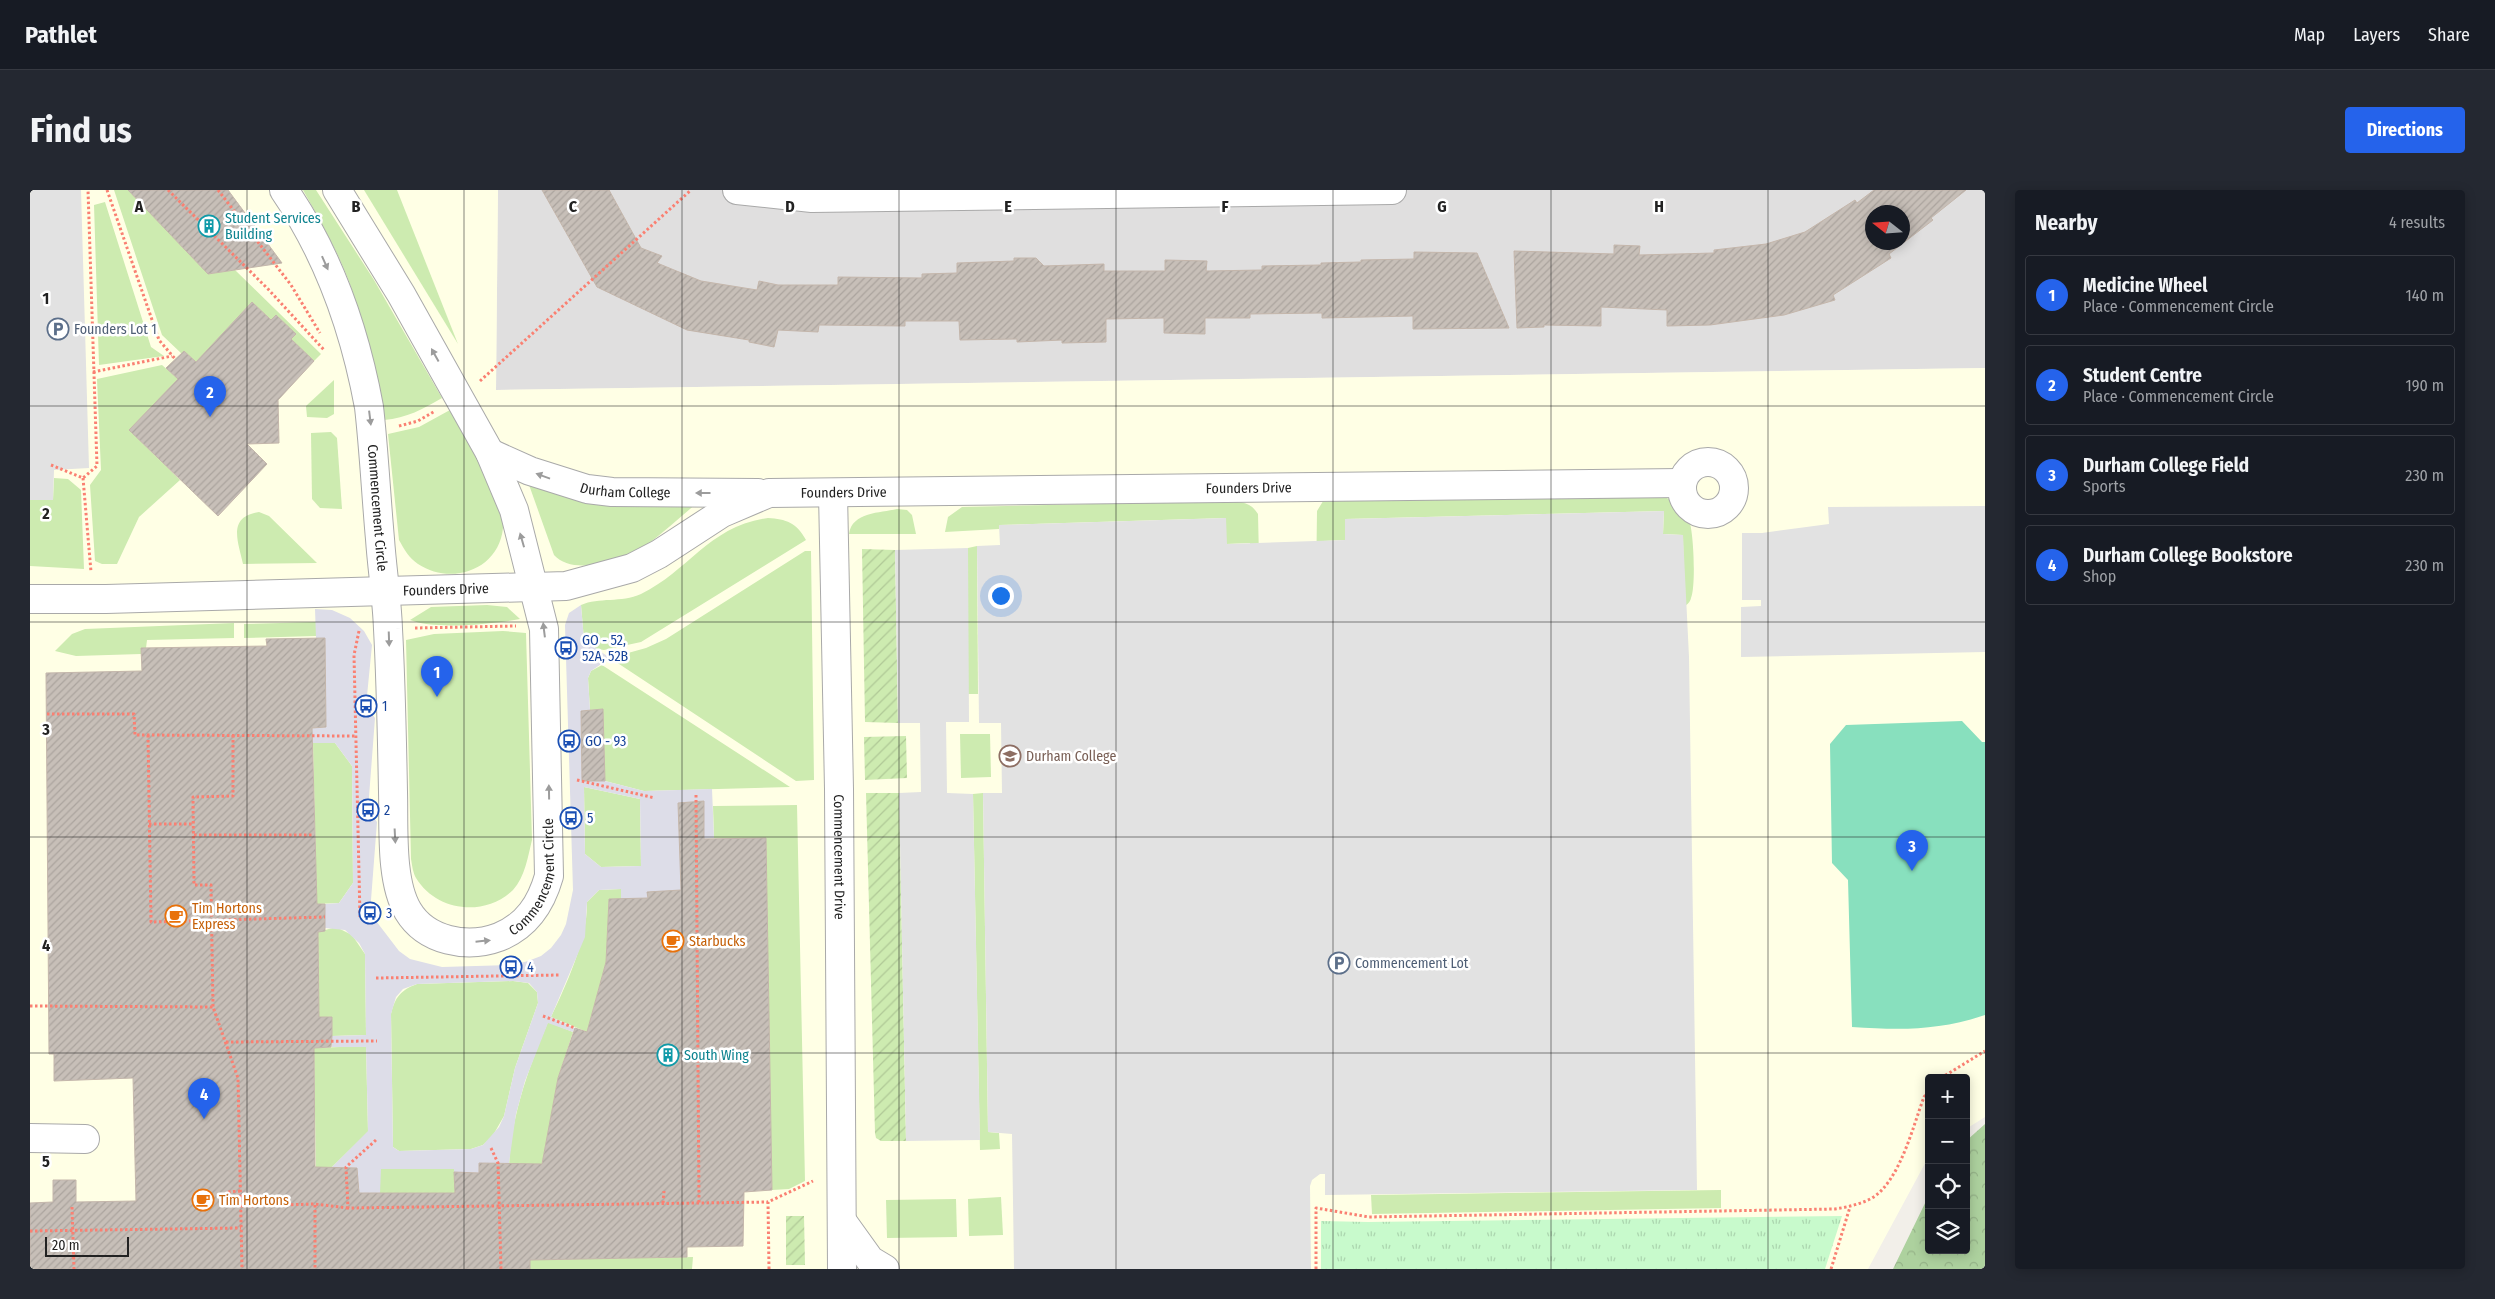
<!DOCTYPE html>
<meta charset="utf-8">
<style>
body{margin:0;font-family:"Fira Sans Condensed",sans-serif;background:#242831;color:#f1f3f6}
.controls{position:absolute;right:15px;bottom:15px;display:grid;overflow:hidden;border-radius:5px;box-shadow:0 2px 12px #0003}
.controls button{width:45px;height:45px;display:grid;place-items:center;padding:0;border:0;border-bottom:1px solid #363941;background:#171b24;color:#f1f3f6;font:25px sans-serif}
.compass{position:absolute;left:1835px;top:15px;width:45px;height:45px;border-radius:50%;background:#171b24;box-shadow:0 2px 12px #0003;rotate:287deg}
.scale{position:absolute;left:15px;bottom:12px;width:84px;box-sizing:border-box;padding-left:5px;border:2px solid #222;border-top:0;font-size:14px;line-height:18px;white-space:nowrap;color:#222;-webkit-text-stroke:4px #fff;paint-order:stroke}
.you{position:absolute;left:970px;top:405px;width:18px;height:18px;margin:-12px;border:4px solid #fff;border-radius:50%;background:#1a73e8;box-shadow:0 0 0 8px #1a73e833}
.badge{display:grid;place-items:center;width:32px;height:32px;border-radius:50%;background:#2563eb;color:#fff;font-size:16px;font-weight:700}
.pin{position:absolute;translate:-50% -41px;filter:drop-shadow(0 1px 2px #0008)}
.pin::after{content:'';position:absolute;top:26px;width:18px;height:15px;background:inherit;clip-path:polygon(0 0,100% 0,50% 100%)}
.list{margin:0;padding:0;list-style:none}
h2{display:flex;justify-content:space-between;align-items:center;height:65px;margin:0;padding:0 20px;font-size:21px}
h2 small{font-size:16px;font-weight:400;color:#9ea1a6}
.list li{display:grid;grid-template-columns:32px 1fr auto;gap:15px;align-items:center;box-sizing:border-box;height:80px;margin:0 10px 10px;padding:0 10px;border:1px solid #363941;border-radius:5px}
.list b{display:block;font-size:19px;white-space:nowrap}
.list p{margin:0;font-size:16px;white-space:nowrap;color:#9ea1a6}
.list em{font-size:16px;font-style:normal;color:#9ea1a6}
.icon{flex:none;width:28px;height:28px;fill:none;stroke:currentColor;stroke-width:2;stroke-linecap:round;stroke-linejoin:round}
.map{position:relative;flex:none;width:1955px;height:1079px;overflow:hidden;border-radius:5px}
header{display:flex;align-items:center;gap:30px;box-sizing:border-box;height:70px;padding:0 25px;background:#171b24;border-bottom:1px solid #363941}
header strong{font-size:24px}
nav{display:flex;gap:28px;margin-inline-start:auto;font-size:18px}
.intro{display:flex;align-items:center;justify-content:space-between;box-sizing:border-box;height:120px;padding:0 30px}
h1{margin:0;font-size:35px}
.button{padding:12px 22px;border-radius:5px;background:#2563eb;color:#fff;font-size:18px;font-weight:700}
main{display:flex;gap:30px;padding:0 30px}
aside{flex:1;background:#171b24;border-radius:5px;box-shadow:0 2px 12px #0003}
.map>svg:first-child{display:block}
</style>
<header>
<strong>Pathlet</strong>
<nav><a>Map</a><a>Layers</a><a>Share</a></nav>
</header>
<div class="intro"><h1>Find us</h1><a class="button">Directions</a></div>
<main>
<div class="map">
<svg width="1955" height="1079" viewBox="0 0 1955 1079">
<defs>
<pattern id="forest-crowns" width="20" height="18" patternUnits="userSpaceOnUse" patternTransform="scale(1.25)"><rect width="20" height="18" fill="#add19e"/><path d="M2 6a3 3 0 1 1 6 0M12 15a3 3 0 1 1 6 0" fill="none" stroke="#95b388"/></pattern>
<pattern id="park-tufts" width="24" height="20" patternUnits="userSpaceOnUse" patternTransform="scale(1.25)"><rect width="24" height="20" fill="#c8facc"/><path d="M3 7l-1-3M5 7V3M7 7l1-3M15 17l-1-3M17 17v-4M19 17l1-3" fill="none" stroke="#acd6af"/></pattern>
<pattern id="garden-furrows" width="10" height="10" patternUnits="userSpaceOnUse" patternTransform="scale(1.25)"><rect width="10" height="10" fill="#cdebb0"/><path d="M-1 1l2-2M0 10L10 0M9 11l2-2" fill="none" stroke="#b0c997"/></pattern>
<pattern id="building-hatch" width="6" height="6" patternUnits="userSpaceOnUse" patternTransform="scale(1.25)"><rect width="6" height="6" fill="#c7bfb8"/><path d="M-1 1l2-2M0 6l6-6M5 7l2-2" fill="none" stroke="#aba49e"/></pattern>
</defs>
<rect width="100%" height="100%" fill="#f2efe9"/>
<!-- residential -->
<path fill="#e0dfdf" fill-rule="evenodd" d="M468,0H1955V178L466,200ZM1842,22H1872V52H1842Z"/>
<!-- education -->
<path fill="#ffffe5" d="M0,0H468L466,200L1955,178V927L1936,939V888H1899V966L1838,1079H0Z"/>
<!-- grass -->
<g fill="#cdebb0">
<path d="M84,0H98L178,84L205,80L291,164L284,171L261,149L266,144L246,125L241,130L222,112L166,172L154,161L152,164L132,145Z"/>
<path d="M273,0H286L344,90L412,208C393,219 377,228 354,230C346,187 337,142 322,100C310,65 291,32 273,0Z"/>
<path d="M334,0H367L428,154Z"/>
<path d="M75,12L121,157L134,166L69,175L64,15Z"/>
<path d="M132,175L148,189L99,240L150,290L109,327L87,374H72L65,371L60,295L71,280L67,189Z"/>
<path d="M304,190V224L297,228L277,227L276,216Z"/>
<path d="M420,220C434,248 475,309 473,338C469,380 421,396 388,374C379,368 374,359 369,350L358,244L389,237Z"/>
<path d="M301,242L307,248L312,319L290,318L282,309L281,243Z"/>
<path d="M24,288L38,289L51,300L54,379L0,376V310H23Z"/>
<path d="M498,292L666,314C650,327 634,342 618,354C597,370 543,387 524,365Z"/>
<path d="M1635,307C1644,312 1653,317 1658,327C1664,338 1666,397 1661,408C1660,413 1657,414 1654,417L1653,345L1633,344L1634,321L1315,329V350L1293,351L1286,398L1287,321L1295,308Z"/>
<path d="M1195,311C1210,312 1220,311 1228,324L1230,412L1220,353L1196,354V328L969,335V339L915,342L918,327L932,317Z"/>
<path d="M867,319L877,320L882,325L886,344H819C822,322 850,323 867,319Z"/>
<path d="M229,322L239,326L287,373L213,374C208,351 197,327 229,322Z"/>
<path d="M738,328C756,329 767,333 776,350L611,452L574,460L567,459L554,450L551,415C569,407 591,413 611,404C659,381 679,336 738,328Z"/>
<path d="M947,356L948,504H938V358Z"/>
<path d="M775,361H781L784,590L766,591L580,468L616,458L636,449Z"/>
<path d="M457,415L477,417L490,429C463,434 405,440 380,430L401,417Z"/>
<path d="M286,432V446L214,448V434Z"/>
<path d="M204,433V448L117,450L116,458H111V464L46,466L25,461L42,444L55,439Z"/>
<path d="M473,441L496,443L502,650C498,666 495,687 483,700C455,727 407,722 386,688C383,683 382,675 381,669L376,450L404,444Z"/>
<path d="M572,475L760,597L614,601L575,591L573,519L560,520L558,488L561,481Z"/>
<path d="M930,544H960L961,587L931,588Z"/>
<path d="M283,553H305L322,576L323,693L309,713L287,714Z"/>
<path d="M554,597L610,609L611,676L571,677L555,664Z"/>
<path d="M953,603L958,942L969,943L970,959L950,960L943,604Z"/>
<path d="M767,615L775,991L759,999L742,1000L736,648H684L683,616Z"/>
<path d="M591,699V709H579L576,772L557,842L521,827C536,795 558,748 557,712L569,700Z"/>
<path d="M306,737L322,745L335,764L336,845L302,846L289,827L288,742Z"/>
<path d="M483,791L498,793L507,802L508,813L485,878L474,926L462,947L453,955L441,959L369,961L363,957L361,824C365,807 371,800 387,794Z"/>
<path d="M518,832L543,842L528,888L512,974L479,989C478,934 497,882 518,832Z"/>
<path d="M336,856L338,942L302,977V983H286L284,858Z"/>
<path d="M350,979H424L425,1003H350Z"/>
<path d="M1691,1000V1018L1342,1024L1341,1005Z"/>
<path d="M971,1007L973,1045L939,1046L938,1009Z"/>
<path d="M926,1009L927,1047L857,1048L856,1010Z"/>
<path d="M663,1067L662,1079H500V1070Z"/>
</g>
<!-- forest -->
<path fill="url(#forest-crowns)" d="M1955,934V1079H1863L1899,1005V1060H1936V951Z"/>
<!-- park -->
<path fill="url(#park-tufts)" d="M1812,1026L1795,1079H1291V1031L1338,1032Z"/>
<!-- garden -->
<g fill="url(#garden-furrows)">
<path d="M832,359L865,360L868,533L835,532Z"/>
<path d="M876,546L877,588L835,590L834,547Z"/>
<path d="M836,603H869L876,951H851L846,948L845,943Z"/>
<path d="M756,1026H774L775,1075H756Z"/>
</g>
<!-- pitch -->
<path fill="#88e0be" d="M1932,531L1952,552H1955V825C1907,841 1871,840 1822,837L1818,690L1802,673L1800,554L1816,535Z"/>
<!-- parking -->
<g fill="#e2e2e2">
<path d="M0,0H51L59,278L24,280L23,310H0Z"/>
<path d="M1955,316V462L1711,467V417L1731,416V410H1712V343H1732L1799,334L1798,317Z"/>
<path d="M1634,321L1633,344L1653,345L1659,467L1667,1000L1295,1005V984H1290L1282,990L1280,996L1281,1079H984L982,944L958,942L953,603H972L971,533H949L947,356L970,355L969,335L1196,328L1197,354L1315,350V329Z"/>
<path d="M938,358L939,532H916L917,603L943,604L950,950L876,951L869,603L891,602L890,533H868L865,360Z"/>
</g>
<!-- plaza -->
<path fill="#dddde8" fill-rule="evenodd" d="M551,415L554,450L580,468L561,481L558,488L560,520L551,521L552,591H575L614,601L682,599L684,648L674,649V612L648,613L651,700L618,702V724L591,709V699L569,700L557,712L555,747L521,827L545,838L543,842L518,833L495,891L486,924L479,973H449V983L424,982V979H351L350,1003H329L327,978L302,977L338,941L336,857H302V846L336,845L335,764L329,753L315,740L295,738V714L309,713L323,693L322,576L305,553H276V539L296,537L295,448H286L285,419L302,420L320,428L334,441L342,455L336,516L345,528L338,620L347,632L340,723L369,761L380,769L412,777L483,775L498,771L511,766L521,758L531,745L536,734L543,700L535,435L539,423ZM554,597L610,609L611,676L571,677L555,664ZM483,791L499,793L507,802L508,813L485,878L474,926L469,937L453,955L441,959L369,961L363,957L361,824L366,807L373,799L387,794Z"/>
<!-- building -->
<g fill="url(#building-hatch)" stroke="#c4b6ab" fill-rule="evenodd">
<path d="M98,0H198L252,73L178,84Z"/>
<path d="M512,0H579L611,58L632,66L627,73L671,91L727,100L729,91L748,95H808V87L892,88V84L927,83V73L984,71V68H1006L1014,76L1074,74V81H1135V70L1177,71L1176,81L1232,80V76L1291,75V73L1331,72V70L1384,69V62L1447,63L1479,138L1383,139V126L1292,128V123L1220,124V128H1175V144L1134,143V128L1076,129V152L1032,153V150L987,152V149L930,150L929,131H875V136L789,135L788,142L748,140L744,157L719,152V150L657,140L567,97Z"/>
<path d="M1844,0H1936L1901,28L1903,30L1859,64L1861,68L1803,105L1805,110L1754,125L1680,135L1637,136V120L1571,117V136L1514,135V137L1487,138L1484,61L1584,64V55L1610,56L1609,65L1684,63V60L1736,54L1775,42L1825,10L1827,13ZM1842,22H1872V52H1842Z"/>
<path d="M222,112L241,130L246,125L266,144L261,149L284,171L248,210L249,253L217,254L237,274L188,326L99,240L148,189L136,178L154,161L166,172Z"/>
<path d="M295,448L296,537L282,538L287,714H295V741L288,742L289,827H302V846L301,857L284,858L285,977L327,978L329,1003H425L424,982L449,983V973L512,974L528,888L545,838L557,842L576,772L579,709L618,708L617,702L651,700L648,613L674,611V649L736,648L742,1000L714,1002L713,1056L657,1057V1067L500,1070V1079H0V1013L23,1012V990H46V1012L106,1011L103,888L24,891V864H19L16,483L112,481L111,458L237,456L236,449Z"/>
<path d="M573,519L575,591H552L551,521Z"/>
</g>
<g fill="none" stroke-linecap="round" stroke-linejoin="round">
<!-- minor casing -->
<g stroke="#a9a9a9" stroke-width="30">
<g id="minor">
<path id="s1" d="M254,0C298,64 325,141 339,217C344,261 346,305 350,349C352,379 357,409 358,439C361,493 362,548 363,602C364,636 360,691 378,721C396,751 437,759 469,747C497,736 511,714 519,686L514,439L484,320L460,263L371,104L307,0"/>
<path d="M707,0L782,8L1362,0"/>
<path id="s2" d="M460,263L500,281L557,299L582,302L728,303"/>
<circle cx="1678" cy="298" r="26"/>
<path id="s3" d="M803,303L809,599L812,1079"/>
<path id="s4" d="M0,409H76L536,396L602,378L629,364L692,323L739,303L1651,293"/>
<path d="M0,948L55,949"/>
<path d="M812,1031L840,1070L855,1079"/>
</g>
</g>
<!-- path -->
<g stroke="#fa8072" stroke-width="3" stroke-dasharray="2.5 2.5" stroke-linecap="butt">
<path d="M77,0L129,150L146,170"/>
<path d="M138,0L238,99L295,161"/>
<path d="M188,0L261,95L290,143"/>
<path d="M63,182L142,166"/>
<path d="M450,191L661,0"/>
<path d="M369,236L388,231L405,221"/>
<path d="M21,275L53,288L67,276L58,0"/>
<path d="M53,288L61,382"/>
<path d="M385,438L486,436"/>
<path d="M329,441L324,465L330,727"/>
<path d="M17,524H104L105,545L325,546"/>
<path d="M118,545L121,732L295,727"/>
<path d="M203,545V606L163,607L164,695H181L183,817L208,888L212,1079"/>
<path d="M547,590L625,608"/>
<path d="M666,605L669,1013"/>
<path d="M119,634H164"/>
<path d="M164,645H283"/>
<path d="M346,788L529,785"/>
<path d="M0,816L183,817"/>
<path d="M513,826L545,838"/>
<path d="M196,852L347,851"/>
<path d="M1911,888L1955,861"/>
<path d="M346,950L316,977L318,1018L738,1012"/>
<path d="M461,958L468,973L471,1079"/>
<path d="M198,1002L210,1001"/>
<path d="M633,1013L634,1001"/>
<path d="M285,1015V1079"/>
<path d="M211,1016L285,1014L318,1018"/>
<path d="M42,1017L44,1079"/>
<path d="M0,1041L211,1038"/>
<path d="M739,1079L738,1012L783,991"/>
<path d="M1286,1079V1018L1339,1027L1805,1019C1818,1017 1831,1014 1842,1008C1870,991 1883,936 1894,907L1899,901"/>
<path d="M1801,1079L1820,1017"/>
</g>
<!-- minor -->
<use href="#minor" stroke="#fff" stroke-width="28"/>
</g>
<!-- one-way arrows -->
<defs><path id="oneway-solid" d="M-6-.8H1V-3.2L6.5 0L1 3.2V.8H-6Z" transform="scale(1.25)"/></defs>
<g fill="#9c9c9c">
<use href="#oneway-solid" transform="translate(295 73) rotate(66)"/>
<use href="#oneway-solid" transform="translate(405 165) rotate(-119)"/>
<use href="#oneway-solid" transform="translate(340 228) rotate(83)"/>
<use href="#oneway-solid" transform="translate(513 286) rotate(-160)"/>
<use href="#oneway-solid" transform="translate(673 303) rotate(180)"/>
<use href="#oneway-solid" transform="translate(492 350) rotate(-106)"/>
<use href="#oneway-solid" transform="translate(514 440) rotate(-97)"/>
<use href="#oneway-solid" transform="translate(359 449) rotate(88)"/>
<use href="#oneway-solid" transform="translate(519 602) rotate(-91)"/>
<use href="#oneway-solid" transform="translate(365 646) rotate(87)"/>
<use href="#oneway-solid" transform="translate(453 751) rotate(-6)"/>
</g>
<!-- grid -->
<path fill="none" stroke="#222" stroke-width="1" stroke-opacity="0.55" d="M217,0V1079M434,0V1079M652,0V1079M869,0V1079M1086,0V1079M1303,0V1079M1521,0V1079M1738,0V1079M0,216H1955M0,432H1955M0,647H1955M0,863H1955"/>
<!-- icons -->
<defs>
<g id="building-ring" transform="scale(1.125)"><circle r="9.5" fill="#fff" stroke="#0f9aa8" stroke-width="1.5"/><path d="M-4-6H4V6H1V3H-1V6H-4ZM-2.5-4.3h1.7v1.8h-1.7ZM.8-4.3h1.7v1.8H.8ZM-2.5-1h1.7V.8h-1.7ZM.8-1h1.7V.8H.8Z" fill="#0f9aa8"/></g>
<g id="parking-ring" transform="scale(1.125)"><circle r="9.5" fill="#fff" stroke="#5c6f8a" stroke-width="1.5"/><path d="M-3.5-5.5H1a3.5 3.5 0 0 1 0 7H-1V5.5H-3.5ZM-1-3.4V-.6H.8a1.4 1.4 0 0 0 0-2.8Z" fill="#5c6f8a"/></g>
<g id="bus-ring" transform="scale(1.125)"><circle r="9.5" fill="#fff" stroke="#1a4fb4" stroke-width="1.5"/><path d="M-5-6H5V4H4V6H2V4H-2V6H-4V4H-5ZM-3.5-4V0h7V-4ZM-3.5 1.2v1.5H-2V1.2ZM2 1.2v1.5H3.5V1.2Z" fill="#1a4fb4"/></g>
<g id="university-ring" transform="scale(1.125)"><circle r="9.5" fill="#fff" stroke="#8d6e63" stroke-width="1.5"/><path d="M0-5L7-2L0 1L-7-2ZM-4 1L0 2.5L4 1V4Q0 6-4 4Z" fill="#8d6e63"/></g>
<g id="cafe-ring" transform="scale(1.125)"><circle r="9.5" fill="#fff" stroke="#e8710a" stroke-width="1.5"/><path d="M-5.5-4.5H6V0H3Q3 3.5 0 3.5H-2.5Q-5.5 3.5-5.5 0ZM3-3.2v2h1.7v-2ZM-6 4.5H4V6H-6Z" fill="#e8710a"/></g>
</defs>
<g fill-rule="evenodd">
<use href="#building-ring" x="179" y="36"/>
<use href="#parking-ring" x="28" y="139"/>
<use href="#bus-ring" x="536" y="458"/>
<use href="#bus-ring" x="336" y="516"/>
<use href="#bus-ring" x="539" y="551"/>
<use href="#university-ring" x="980" y="566"/>
<use href="#bus-ring" x="338" y="620"/>
<use href="#bus-ring" x="541" y="628"/>
<use href="#bus-ring" x="340" y="723"/>
<use href="#cafe-ring" x="146" y="726"/>
<use href="#cafe-ring" x="643" y="751"/>
<use href="#parking-ring" x="1309" y="773"/>
<use href="#bus-ring" x="481" y="777"/>
<use href="#building-ring" x="638" y="865"/>
<use href="#cafe-ring" x="173" y="1010"/>
</g>
<g text-anchor="middle" dominant-baseline="central" stroke-width="5" stroke-linejoin="round" paint-order="stroke">
<!-- culture labels -->
<g font-size="14" fill="#0d838f" stroke="#fff" text-anchor="start">
<text x="195" y="28">Student Services<tspan x="195" dy="16">Building</tspan></text>
<text x="654" y="865">South Wing</text>
</g>
<!-- service labels -->
<g font-size="14" fill="#4e5e75" stroke="#fff" text-anchor="start">
<text x="44" y="139">Founders Lot 1</text>
<text x="1325" y="773">Commencement Lot</text>
</g>
<!-- street labels -->
<g font-size="14" fill="#222" stroke="#fff">
<text stroke="none"><textPath href="#s4" startOffset="1241">Founders Drive</textPath></text>
<text stroke="none"><textPath href="#s2" startOffset="142">Durham College</textPath></text>
<text stroke="none"><textPath href="#s4" startOffset="836">Founders Drive</textPath></text>
<text stroke="none"><textPath href="#s1" startOffset="336">Commencement Circle</textPath></text>
<text stroke="none"><textPath href="#s4" startOffset="416">Founders Drive</textPath></text>
<text stroke="none"><textPath href="#s3" startOffset="364">Commencement Drive</textPath></text>
<text stroke="none"><textPath href="#s1" startOffset="920">Commencement Circle</textPath></text>
</g>
<!-- transit labels -->
<g font-size="14" fill="#164399" stroke="#fff" text-anchor="start">
<text x="552" y="450">GO - 52,<tspan x="552" dy="16">52A, 52B</tspan></text>
<text x="352" y="516">1</text>
<text x="555" y="551">GO - 93</text>
<text x="354" y="620">2</text>
<text x="557" y="628">5</text>
<text x="356" y="723">3</text>
<text x="497" y="777">4</text>
</g>
<!-- education labels -->
<g font-size="14" fill="#785e54" stroke="#fff" text-anchor="start">
<text x="996" y="566">Durham College</text>
</g>
<!-- food labels -->
<g font-size="14" fill="#c56008" stroke="#fff" text-anchor="start">
<text x="162" y="718">Tim Hortons<tspan x="162" dy="16">Express</tspan></text>
<text x="659" y="751">Starbucks</text>
<text x="189" y="1010">Tim Hortons</text>
</g>
</g>
<g font-size="16" text-anchor="middle" font-weight="bold" fill="#222" stroke="#fff" stroke-width="5" stroke-linejoin="round" paint-order="stroke">
<text x="109" y="22">A</text>
<text x="326" y="22">B</text>
<text x="543" y="22">C</text>
<text x="760" y="22">D</text>
<text x="978" y="22">E</text>
<text x="1195" y="22">F</text>
<text x="1412" y="22">G</text>
<text x="1629" y="22">H</text>
<text x="16" y="114">1</text>
<text x="16" y="329">2</text>
<text x="16" y="545">3</text>
<text x="16" y="761">4</text>
<text x="16" y="977">5</text>
</g>
</svg>
<div class="controls">
<button>+</button>
<button>−</button>
<button><svg class="icon" aria-label="locate" viewBox="0 0 24 24"><circle cx="12" cy="12" r="6"/><path d="M12 2v4M12 18v4M2 12h4M18 12h4"/></svg></button>
<button><svg class="icon" aria-label="layers" viewBox="0 0 24 24"><path d="M12 4l9 5-9 5-9-5zM3 14l9 5 9-5"/></svg></button>
</div>
<svg class="compass" viewBox="-18 -18 36 36"><path d="M0-13l5 13h-10z" fill="#e53935"/><path d="M0 13l5-13h-10z" fill="#9ea1a6"/></svg>
<div class="scale">20 m</div>
<div class="you"></div>
<div class="pin badge" style="left:407px;top:507px">1</div>
<div class="pin badge" style="left:180px;top:227px">2</div>
<div class="pin badge" style="left:1882px;top:681px">3</div>
<div class="pin badge" style="left:174px;top:929px">4</div>
</div>
<aside>
<h2>Nearby<small>4 results</small></h2>
<ul class="list">
<li><span class="badge">1</span><div><b>Medicine Wheel</b><p>Place · Commencement Circle</p></div><em>140 m</em></li>
<li><span class="badge">2</span><div><b>Student Centre</b><p>Place · Commencement Circle</p></div><em>190 m</em></li>
<li><span class="badge">3</span><div><b>Durham College Field</b><p>Sports</p></div><em>230 m</em></li>
<li><span class="badge">4</span><div><b>Durham College Bookstore</b><p>Shop</p></div><em>230 m</em></li>
</ul>
</aside>
</main>
